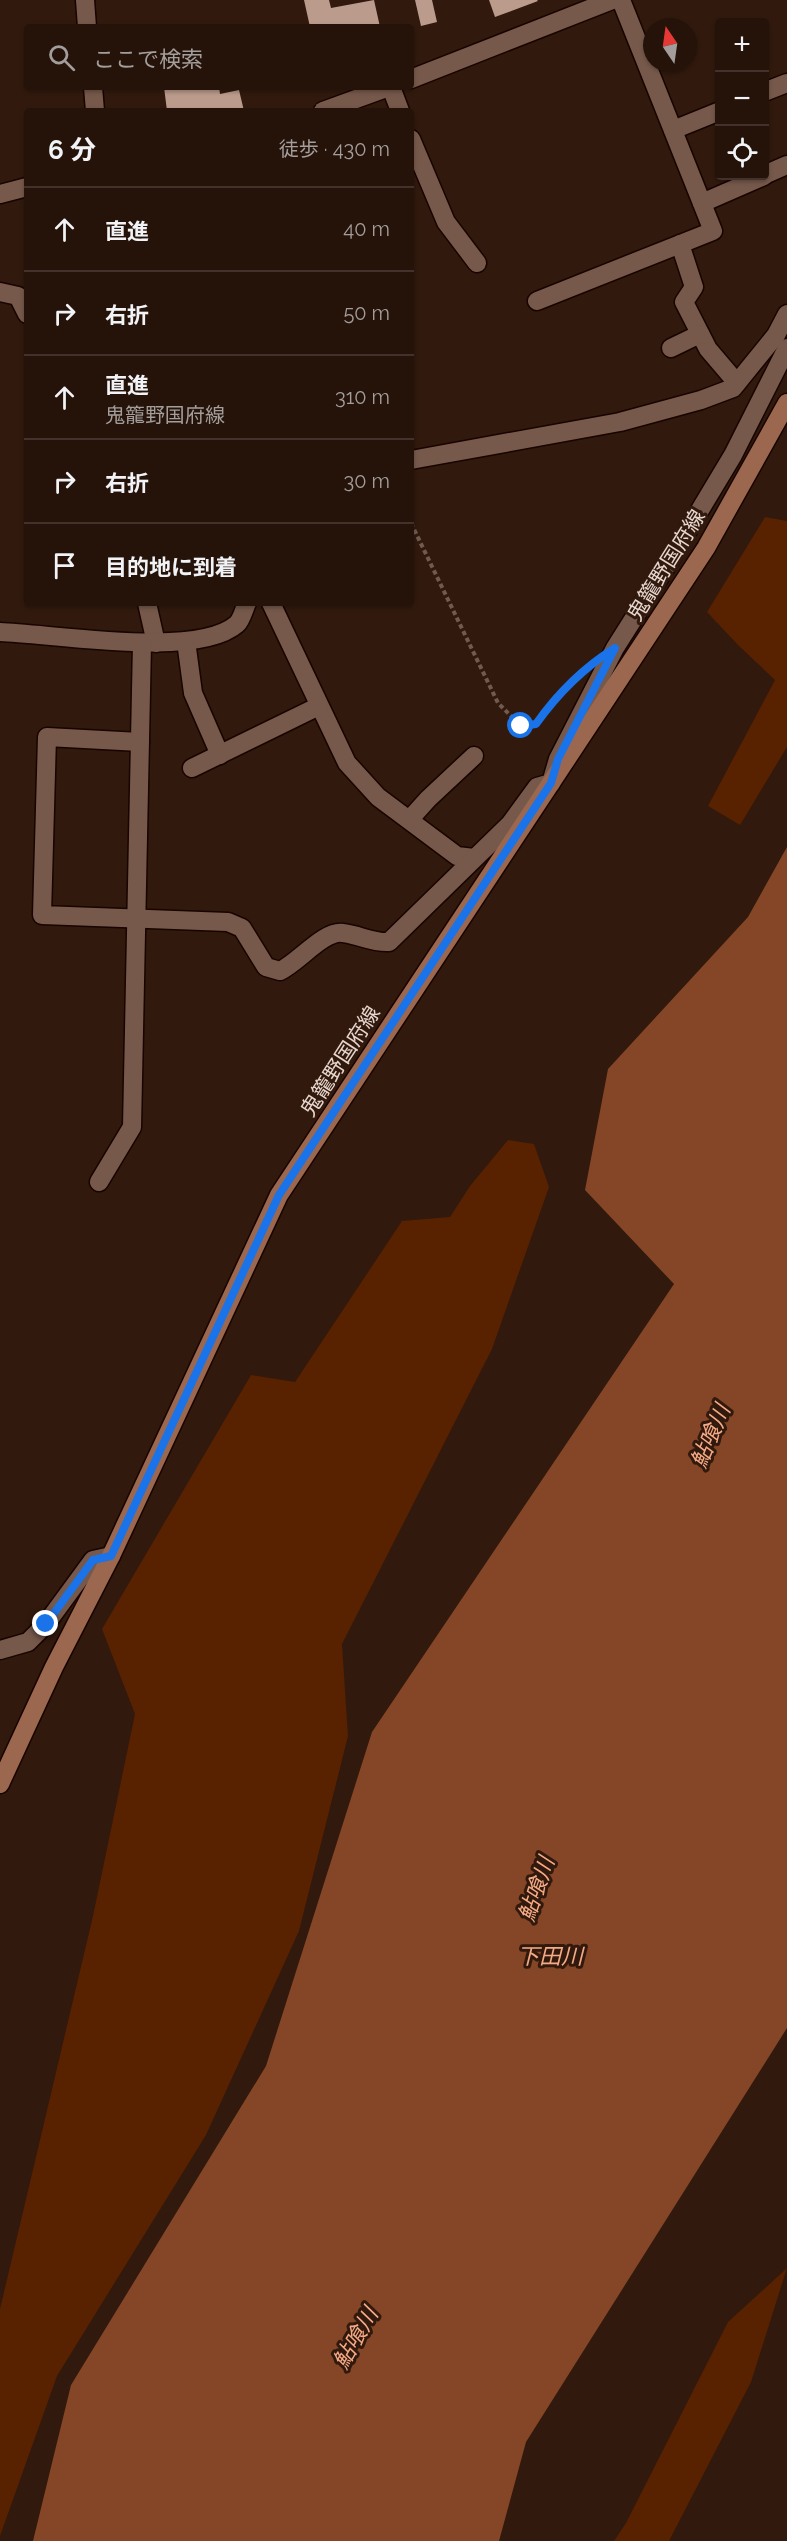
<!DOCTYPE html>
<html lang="ja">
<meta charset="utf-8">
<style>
body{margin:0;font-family:Raleway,"Noto Sans JP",sans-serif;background:#312018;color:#f1f3f6}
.controls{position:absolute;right:18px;top:18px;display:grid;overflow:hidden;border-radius:6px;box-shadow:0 2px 4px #0004}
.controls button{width:54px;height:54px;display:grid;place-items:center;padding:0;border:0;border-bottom:2px solid #42322b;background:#25130a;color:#f1f3f6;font:30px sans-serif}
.compass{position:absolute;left:643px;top:18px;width:54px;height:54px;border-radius:50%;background:#25130a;box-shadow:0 2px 4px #0004;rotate:347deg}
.stop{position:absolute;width:18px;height:18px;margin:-14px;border:4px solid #1a73e8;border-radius:50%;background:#fff}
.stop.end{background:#1a73e8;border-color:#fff;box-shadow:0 2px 6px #0008}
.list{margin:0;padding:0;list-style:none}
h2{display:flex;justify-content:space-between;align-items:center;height:78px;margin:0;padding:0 24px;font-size:26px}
h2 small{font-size:20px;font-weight:400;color:#a39e9c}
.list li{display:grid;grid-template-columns:39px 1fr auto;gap:18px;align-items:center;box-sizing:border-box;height:84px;padding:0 24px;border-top:2px solid #42322b}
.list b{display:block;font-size:22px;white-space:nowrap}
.list p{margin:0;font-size:20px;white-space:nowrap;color:#a39e9c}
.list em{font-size:20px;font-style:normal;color:#a39e9c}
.icon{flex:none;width:33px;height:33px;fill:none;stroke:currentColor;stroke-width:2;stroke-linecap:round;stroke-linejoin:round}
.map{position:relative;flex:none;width:787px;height:2541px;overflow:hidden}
.search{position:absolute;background:#25130a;box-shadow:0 2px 4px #0004;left:24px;top:24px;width:390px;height:66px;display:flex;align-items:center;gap:15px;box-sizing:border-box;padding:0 21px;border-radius:6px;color:#a39e9c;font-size:22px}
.panel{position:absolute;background:#25130a;box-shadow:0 2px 4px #0004;left:24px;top:108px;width:390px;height:498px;border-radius:6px}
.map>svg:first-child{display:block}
</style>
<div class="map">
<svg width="787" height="2541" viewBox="0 0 787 2541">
<rect width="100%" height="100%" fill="#31190d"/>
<!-- green -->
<g fill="#582100">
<path d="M765,517L787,521V747L740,825L708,806L775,680L738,645L707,612Z"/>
<path d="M508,1140L534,1144L549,1187L492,1349L342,1644L348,1736L299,1931L206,2135L57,2376L0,2536V2309L93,1916L135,1714L102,1629L251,1375L295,1382L402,1221L450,1217L470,1186Z"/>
<path d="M787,2268L751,2382L669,2541H614L626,2523L728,2322Z"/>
</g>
<!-- water -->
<path fill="#844626" d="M787,847V2028L526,2442L499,2541H33L71,2385L266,2066L372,1732L674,1284L585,1190L608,1069L748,917Z"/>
<!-- building -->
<g fill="#bb9b8c">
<path d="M304,0H329L331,8L374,0L380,27H310Z"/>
<path d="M415,0H432L437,22L421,26Z"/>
<path d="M489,0H537L538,1L495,17Z"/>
<path d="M164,87H219L220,94L239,90L244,111H167Z"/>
</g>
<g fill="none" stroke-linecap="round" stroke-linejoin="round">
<!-- street casing -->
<g stroke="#180400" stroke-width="21">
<g id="street">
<path d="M85,0L87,27"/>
<path d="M411,79L612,0"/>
<path d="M93,87L95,111"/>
<path d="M391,87L400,111"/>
<path d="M764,92L787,83"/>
<path d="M323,111L389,87"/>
<path d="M673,130L720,111"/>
<path d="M411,139L446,222L477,263"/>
<path d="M764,175L787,165"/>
<path d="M0,194L27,187"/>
<path d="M702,203L764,176"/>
<path d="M680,244L694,287L684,302L708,349L737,383"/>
<path d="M0,292L18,296L27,314"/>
<path d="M537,301L713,231L621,0"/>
<path d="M671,348L700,334"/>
<path d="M411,460L620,422L701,400L733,388L776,335L787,314"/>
<path d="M147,603L156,643"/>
<path d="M271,603L347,763L378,797L457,856L474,858"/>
<path d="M0,632C55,634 197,659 237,624C242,619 244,609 247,603"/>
<path d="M186,641L193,693L220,755"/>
<path d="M140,742L47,737L42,915L228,922L242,928L266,967L280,971C299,962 324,930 343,933C360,935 372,943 389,942L510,824L537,787L551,783L558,759L615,648L658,580L733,455L787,348"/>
<path d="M192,768L319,706"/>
<path d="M410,819L428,799L474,756"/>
<path d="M99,1182L132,1127L142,643"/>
<path d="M0,1650L28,1642L46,1624L93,1560L111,1556"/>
</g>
</g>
<!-- secondary casing -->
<g stroke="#180400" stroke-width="21">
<path id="secondary" d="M0,1784L54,1667L111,1556L279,1195L706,548L787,403"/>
</g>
<!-- path -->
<path stroke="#715b51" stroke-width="4" stroke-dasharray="4.5 3" stroke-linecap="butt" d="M411,523L498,703L521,726L536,724L555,697L580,673"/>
<!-- street -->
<use href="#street" stroke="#76594b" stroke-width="18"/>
<!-- secondary -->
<use href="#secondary" stroke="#9b684f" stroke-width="18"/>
</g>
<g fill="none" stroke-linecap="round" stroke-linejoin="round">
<!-- route -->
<path stroke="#1a73e8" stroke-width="8" d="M46,1624L93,1560L111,1556L279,1195L551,783L558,759L615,648C583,668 558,693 536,724L521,726"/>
</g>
<g text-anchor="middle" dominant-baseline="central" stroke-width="6" stroke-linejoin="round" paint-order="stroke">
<!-- street labels -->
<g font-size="21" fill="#e8d7cf" stroke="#31190d">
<text transform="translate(666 565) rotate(-58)">鬼籠野国府線</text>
<text transform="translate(340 1061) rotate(-57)">鬼籠野国府線</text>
</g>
<!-- water labels -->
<g font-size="22" font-style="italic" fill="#f5aa86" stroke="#31190d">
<text transform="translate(710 1436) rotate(-67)">鮎喰川</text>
<text transform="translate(536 1889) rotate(-71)">鮎喰川</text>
<text x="550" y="1956">下田川</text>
<text transform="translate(355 2338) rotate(-60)">鮎喰川</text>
</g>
</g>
</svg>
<div class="controls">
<button>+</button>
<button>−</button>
<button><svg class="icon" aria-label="locate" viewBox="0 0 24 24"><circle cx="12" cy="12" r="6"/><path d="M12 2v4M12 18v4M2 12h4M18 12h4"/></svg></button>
</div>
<svg class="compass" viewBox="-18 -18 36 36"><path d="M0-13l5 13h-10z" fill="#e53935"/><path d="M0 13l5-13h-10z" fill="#a39e9c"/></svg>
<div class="stop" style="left:521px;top:726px"></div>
<div class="stop end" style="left:46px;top:1624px"></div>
<div class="search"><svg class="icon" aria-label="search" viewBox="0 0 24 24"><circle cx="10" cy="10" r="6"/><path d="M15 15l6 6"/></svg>ここで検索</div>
<section class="panel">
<h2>6 分<small>徒歩 · 430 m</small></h2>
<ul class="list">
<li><svg class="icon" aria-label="ahead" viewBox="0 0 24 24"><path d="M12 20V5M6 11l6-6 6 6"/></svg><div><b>直進</b></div><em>40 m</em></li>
<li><svg class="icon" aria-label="right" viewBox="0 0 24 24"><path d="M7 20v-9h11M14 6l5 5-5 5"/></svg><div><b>右折</b></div><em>50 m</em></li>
<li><svg class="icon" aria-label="ahead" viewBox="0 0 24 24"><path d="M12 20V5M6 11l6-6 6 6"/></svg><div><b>直進</b><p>鬼籠野国府線</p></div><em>310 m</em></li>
<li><svg class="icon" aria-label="right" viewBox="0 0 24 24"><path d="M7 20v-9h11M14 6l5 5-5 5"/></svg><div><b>右折</b></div><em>30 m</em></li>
<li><svg class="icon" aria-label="arrive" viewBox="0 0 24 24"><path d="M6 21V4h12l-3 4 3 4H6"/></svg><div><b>目的地に到着</b></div></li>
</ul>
</section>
</div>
